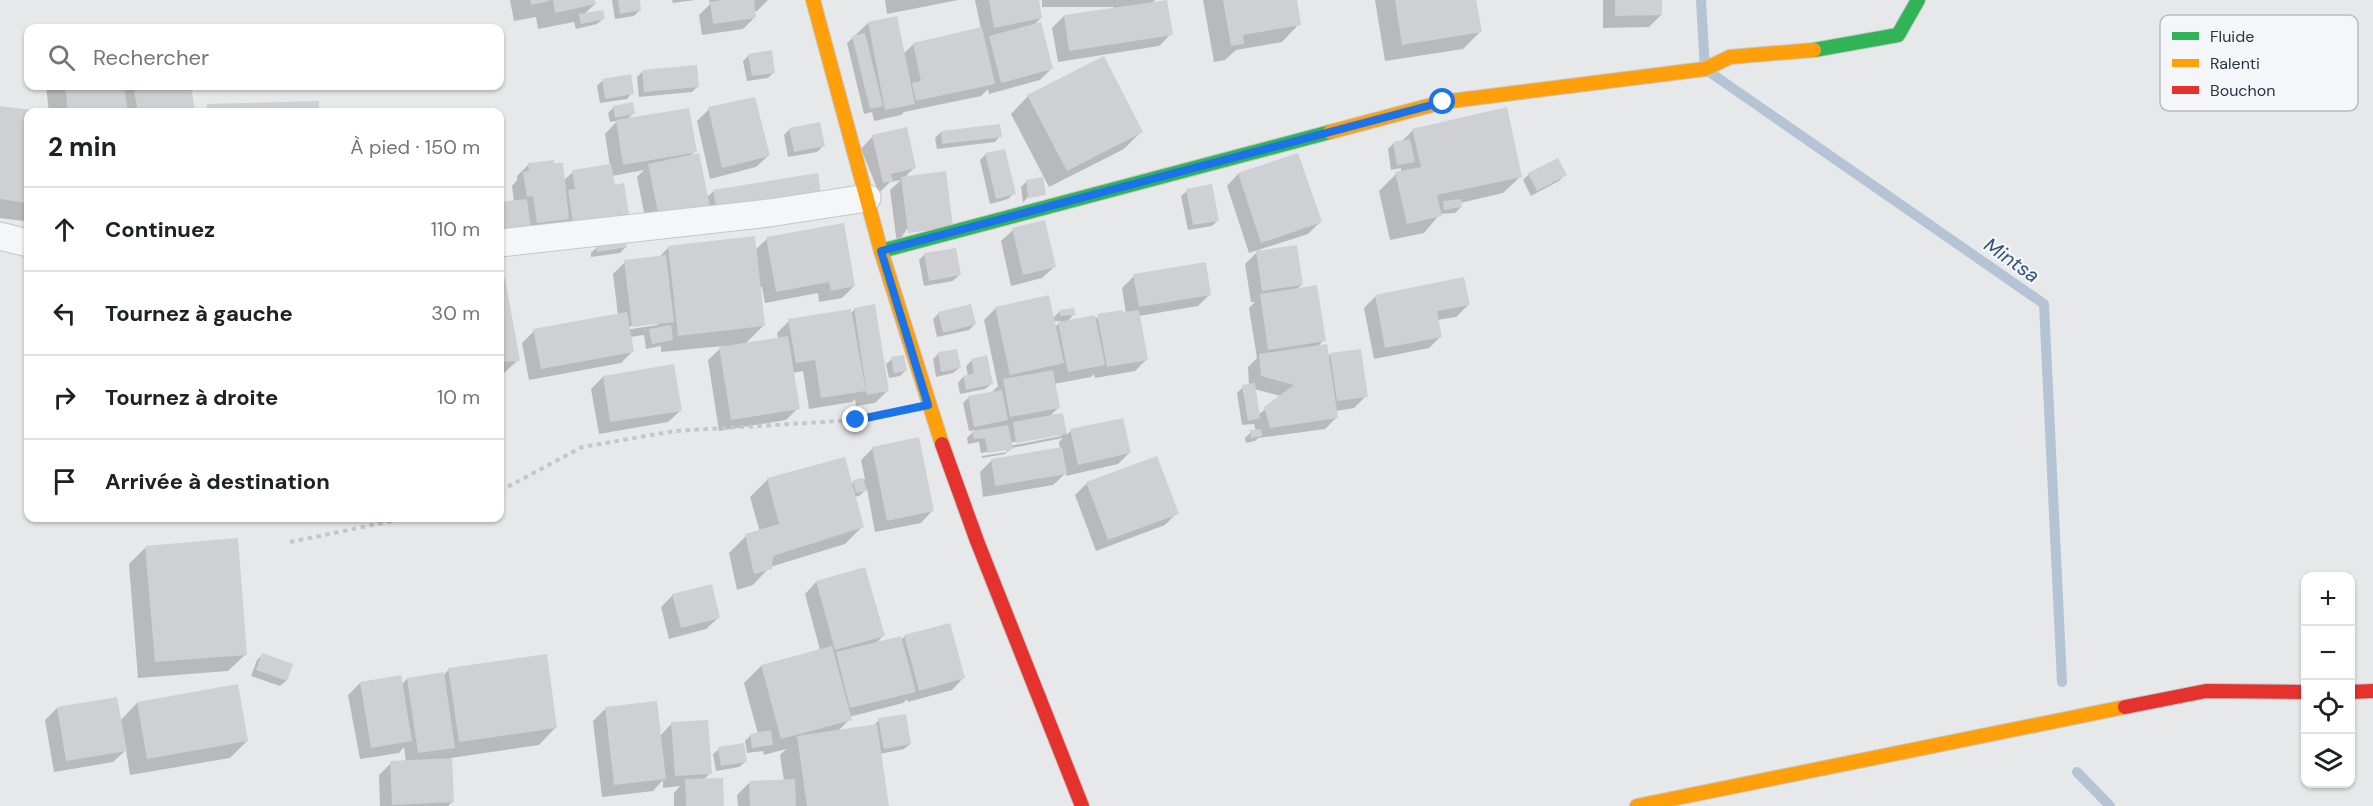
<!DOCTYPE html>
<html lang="fr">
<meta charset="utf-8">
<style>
body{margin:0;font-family:"DM Sans",sans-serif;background:#f2f2f2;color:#202124}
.controls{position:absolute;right:18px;bottom:18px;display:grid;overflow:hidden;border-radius:12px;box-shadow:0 2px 4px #0004}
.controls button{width:54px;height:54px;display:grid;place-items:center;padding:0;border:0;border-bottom:2px solid #e0e0e0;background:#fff;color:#202124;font:30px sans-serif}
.stop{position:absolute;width:18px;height:18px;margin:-14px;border:4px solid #1a73e8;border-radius:50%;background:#fff}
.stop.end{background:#1a73e8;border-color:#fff;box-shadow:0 2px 6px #0008}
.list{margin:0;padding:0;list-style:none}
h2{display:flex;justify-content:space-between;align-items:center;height:78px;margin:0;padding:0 24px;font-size:26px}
h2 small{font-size:20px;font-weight:400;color:#757577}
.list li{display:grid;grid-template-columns:39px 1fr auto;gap:18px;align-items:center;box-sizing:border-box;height:84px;padding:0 24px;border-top:2px solid #e0e0e0}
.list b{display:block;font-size:22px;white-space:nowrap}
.list em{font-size:20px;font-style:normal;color:#757577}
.icon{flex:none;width:33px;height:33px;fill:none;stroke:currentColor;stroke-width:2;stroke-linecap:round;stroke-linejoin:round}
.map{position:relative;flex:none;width:2373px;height:806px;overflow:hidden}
.search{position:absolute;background:#fff;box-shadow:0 2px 4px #0004;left:24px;top:24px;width:480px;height:66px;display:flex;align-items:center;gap:15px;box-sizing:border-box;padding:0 21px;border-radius:12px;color:#757577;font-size:22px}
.panel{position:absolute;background:#fff;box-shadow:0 2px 4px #0004;left:24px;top:108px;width:480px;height:414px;border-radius:12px}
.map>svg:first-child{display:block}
</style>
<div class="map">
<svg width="2373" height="806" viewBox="0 0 2373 806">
<rect width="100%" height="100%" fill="#e6e8ea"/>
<!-- shadow -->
<g fill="#0003" fill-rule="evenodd">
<path d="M510,0H594L595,4L583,15L603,19L597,24L576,29L574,22L538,29L536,17L514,21Z"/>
<path d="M612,0H638L640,10L634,16L615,19Z"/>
<path d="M672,0H695L673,3Z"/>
<path d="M709,0H768L757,11H754L755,17L743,29L702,35L699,15L710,4Z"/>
<path d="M885,0H958L887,14Z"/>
<path d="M975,0H1037L1041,18L1033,26L1052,68L1040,80L989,94L988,89L981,96L904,112L901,115L874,121L872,112L864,114L847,43L868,23L896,18L903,54L914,44L981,29Z"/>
<path d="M1042,0H1155L1152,3L1171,34L1159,46L1058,62L1052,28L1064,16L1114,9V7H1042Z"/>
<path d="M1203,0H1295L1299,24L1282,42L1236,50L1225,60L1214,62Z"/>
<path d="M1375,0H1475L1480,32L1463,49L1385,61Z"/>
<path d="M1603,0H1660L1661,15L1649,27L1603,28Z"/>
<path d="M749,55L774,72L768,78L747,81L743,61Z"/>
<path d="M643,71L697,87L692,92L639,97L637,77Z"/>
<path d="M603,80L632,93L627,99L600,103L597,86Z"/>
<path d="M46,86H189L194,112H49Z"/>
<path d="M1028,96L1141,132L1124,149L1049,187L1011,114Z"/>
<path d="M317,102L318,112H201L208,106Z"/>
<path d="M0,107L39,112H28V217L24,221L0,218Z"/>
<path d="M614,107L633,113L627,120L695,151L690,156L706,198L714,191L817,174L648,233L637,177L644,170L612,176L614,186L627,214L615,226L500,250V204L514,202L512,186L517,180V176L529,164L563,181L573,172L610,166L605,134L617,121L610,122L608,113Z"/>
<path d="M709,109L768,156L756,167L710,179L697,121Z"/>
<path d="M790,129L823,146L817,152L788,157L784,135Z"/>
<path d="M1413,130L1521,176L1503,193L1460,203L1461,207L1455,213L1440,214L1424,233L1390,240L1379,191L1396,174L1401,172V168L1391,170L1388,149L1394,143L1401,142Z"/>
<path d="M941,132L1000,136L995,142L937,149L935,138Z"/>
<path d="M872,137L915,167L904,178L944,173L897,244L890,190L901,180L890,182L879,193L861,149Z"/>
<path d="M986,154L1014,193L1008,199L990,204L980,160Z"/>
<path d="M1557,160L1565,175L1559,181L1531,196L1523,180L1528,175Z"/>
<path d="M1238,174L1320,222L1308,234L1249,253L1227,186Z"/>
<path d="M1042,179L1023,203L1021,187L1027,181Z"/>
<path d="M1187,191L1218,220L1212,226L1188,230L1181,196Z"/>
<path d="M1013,230L1054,267L1042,278L1011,286L1001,241Z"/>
<path d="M767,239L854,286L842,298L819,302L818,293L765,303L762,287H759L763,326L745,344L778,339L777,333L789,321L851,313L855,309L887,391L875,403L856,406L855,399L852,402L809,409L803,371L793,373L798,408L786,420L719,431L708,360L723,346L661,352V346L646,349L644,335L630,337L633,351L621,363L529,380L522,343L534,331L618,315L613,274L625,262L659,257L669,247L755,250ZM658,322V325L625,330V327Z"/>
<path d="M597,247H626L620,253L591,257V253Z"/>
<path d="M1259,250L1301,285L1296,290L1324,340L1317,347L1328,355L1360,350L1366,396L1354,408L1336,411L1337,417L1325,429L1258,438L1255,441L1246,443L1245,438L1251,432L1256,431L1254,424L1242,425L1237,393L1243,387L1249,385L1248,367L1257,358L1249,308L1255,302H1251L1245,264ZM1254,389L1281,396L1258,415Z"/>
<path d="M925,254L959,275L953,281L924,286L919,260Z"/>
<path d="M1134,276L1210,294L1198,306L1139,316L1147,359L1135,371L1095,378L1094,374L1091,377L1054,384L1059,407L1049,417L1062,415L1066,435L1071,431L1130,452L1118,464L1066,476V473L1053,485L983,497L980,472L992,460L1060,449L1059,442L1063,438L1012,448L1005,454L982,458V456L1007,452V449L981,453L979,442L968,444L967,438L975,430L969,431L963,403L969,397L991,393L998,386L984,320L996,308L1053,318L1059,312L1074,314L1067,322L1126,314L1122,288ZM1054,321H1061L1055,327ZM1061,433V436L1009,446V443Z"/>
<path d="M500,280H504L518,360L500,377Z"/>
<path d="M1376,296L1468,305L1456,317L1437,320L1441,336L1429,348L1374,359L1364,308Z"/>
<path d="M938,314L975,324L969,330L937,337L933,319Z"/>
<path d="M938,354L959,368L953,373L936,377L933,359Z"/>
<path d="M892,359L906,370L900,376L889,378L886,364Z"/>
<path d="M972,360L991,384L985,389L960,394L958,383L963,377L968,376L966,366Z"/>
<path d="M603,377L680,411L668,422L599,434L591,389Z"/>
<path d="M873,448L932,511L921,523L875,532L867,489L859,496L854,497L862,527L845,544L770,567L753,585L737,590L729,553L746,536L760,532L750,497L767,480L851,485L854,481L865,479L861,460Z"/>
<path d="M1087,483L1177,513L1165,525L1096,551L1075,495Z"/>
<path d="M146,547L246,654L228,671L138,678L129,564Z"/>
<path d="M816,582L883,636L875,644L901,640L905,636L963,678L952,690L908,702L907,699L903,703L849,717L850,719L837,732L873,726L879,720L910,744L904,749L880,754L888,806H738L737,795L749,783L784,781L780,755L786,749L764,755L763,751L747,753L745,741L751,735L758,734L744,683L761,666L820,650L805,594Z"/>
<path d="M673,595L718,618L706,629L669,639L661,607Z"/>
<path d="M263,654L292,665L286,681L280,686L251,676L257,660Z"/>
<path d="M449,669L556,727L539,745L451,758L453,801L448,806H380L379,775L391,763L406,762L404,747L399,753L360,759L348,695L360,683L401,685L407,679L443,676Z"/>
<path d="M116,699L120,721L137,703L247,741L230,758L130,775L126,750L113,762L54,772L45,720L57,708Z"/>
<path d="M605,709L660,736L672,723L710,773L703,780L723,806H674V793L680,786L663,788V780L653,791L602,797L593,721Z"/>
<path d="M719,749L745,762L739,767L716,771L713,754Z"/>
</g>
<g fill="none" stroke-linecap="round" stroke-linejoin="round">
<!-- stream -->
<g stroke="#b4c4d5" stroke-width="10">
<path d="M1701,0L1705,69L2044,304L2062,682"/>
<path d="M2077,772L2110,806"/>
</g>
</g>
<!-- building -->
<g fill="#ced0d3">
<path d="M530,0H549L550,1L531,5Z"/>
<path d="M553,0H595L596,4L555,13Z"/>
<path d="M618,0H640L641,10L620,14Z"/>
<path d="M722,0H754L756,18L713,24L710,2Z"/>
<path d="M989,0H1039L1042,18L994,28Z"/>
<path d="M1167,0L1173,35L1069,51L1064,15Z"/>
<path d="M1223,0H1297L1301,25L1243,35L1244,44L1231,46Z"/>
<path d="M1395,0H1476L1482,32L1402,45Z"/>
<path d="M1615,0H1662V15L1615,16Z"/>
<path d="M603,10L605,19L581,24L579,14Z"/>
<path d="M897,16L915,104L885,110L868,22Z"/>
<path d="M1041,22L1053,69L1001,83L989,36Z"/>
<path d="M982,27L995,84L916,101L912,83L921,81L913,43Z"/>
<path d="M865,33L883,106L870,109L852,36Z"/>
<path d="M772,50L775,73L752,76L748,54Z"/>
<path d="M1104,56L1143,132L1067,171L1027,95Z"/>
<path d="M697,65L699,87L644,92L642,70Z"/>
<path d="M631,74L634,94L605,99L602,79Z"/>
<path d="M65,86H124L128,112H68Z"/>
<path d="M133,86H191L195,112H138Z"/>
<path d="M755,97L770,156L722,168L708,107Z"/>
<path d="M319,101V112H207V104Z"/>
<path d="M633,102L635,114L615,118L613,106Z"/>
<path d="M0,106L40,111L28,112V203L0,199Z"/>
<path d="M1507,107L1522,177L1437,195L1442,216L1407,224L1395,172L1421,167L1412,129Z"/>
<path d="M689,108L697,152L623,165L616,120Z"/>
<path d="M820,122L825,146L794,152L789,128Z"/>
<path d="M1000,124L1002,137L942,144L941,131Z"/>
<path d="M907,127L916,168L891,174L893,181L883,183L872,135Z"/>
<path d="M1410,139L1415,162L1397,165L1393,142Z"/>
<path d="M1005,149L1016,194L996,199L985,153Z"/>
<path d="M699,153L711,211L660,222L648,164Z"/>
<path d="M1298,153L1322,222L1261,243L1238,173Z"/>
<path d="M1558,158L1567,175L1537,191L1528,173Z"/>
<path d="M554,160V163H563L569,219L537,223L533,196L527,197L523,172L529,171L528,163Z"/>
<path d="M611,164L615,185L624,183L629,214L573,223L568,190L575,189L572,170Z"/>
<path d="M946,171L953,227L908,233L901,177Z"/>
<path d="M818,173L821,194L717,212L713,190Z"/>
<path d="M1043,177L1046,195L1028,198L1026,180Z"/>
<path d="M1212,184L1219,221L1193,225L1186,189Z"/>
<path d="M527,199L532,236L500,240V202Z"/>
<path d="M1461,199L1462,207L1444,210L1443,201Z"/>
<path d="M1045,220L1056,267L1023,275L1012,228Z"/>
<path d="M844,223L855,286L831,291L829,282L776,292L766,237Z"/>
<path d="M755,236L765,326L678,336L668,246Z"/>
<path d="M626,241L627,247L597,252L596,245Z"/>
<path d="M1297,245L1303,285L1262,291L1256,251Z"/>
<path d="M956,248L961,275L929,281L924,253Z"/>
<path d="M666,255L674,322L632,327L624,260Z"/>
<path d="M1206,262L1211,295L1139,307L1133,274Z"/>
<path d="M1464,277L1470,305L1437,311L1442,337L1385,348L1375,295Z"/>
<path d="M505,278L520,361L500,362V279Z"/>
<path d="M1317,285L1326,341L1268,350L1260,294Z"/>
<path d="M1049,295L1064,363L1010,375L995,307Z"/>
<path d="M875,304L889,391L867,395L854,308Z"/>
<path d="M971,304L976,324L943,333L938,312Z"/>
<path d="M1074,308L1076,315L1060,316L1059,310Z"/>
<path d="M851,309L866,391L821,398L815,360L796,363L788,319Z"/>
<path d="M1123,310V312L1139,310L1148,360L1107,367L1097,314Z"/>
<path d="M627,312L634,352L541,369L533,329Z"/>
<path d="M1095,315L1105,365L1068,372L1058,322Z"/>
<path d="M671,325L673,340L652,344L649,329Z"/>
<path d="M788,336L800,409L731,420L719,347Z"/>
<path d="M1327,344L1338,418L1270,428L1264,407L1294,385L1261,376L1259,354Z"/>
<path d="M957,349L961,368L941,372L938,352Z"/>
<path d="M1361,349L1368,397L1337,401L1330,353Z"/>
<path d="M904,355L907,371L894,373L891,357Z"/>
<path d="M987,355L993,384L966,390L963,376L974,373L971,359Z"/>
<path d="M674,364L682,411L610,422L603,376Z"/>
<path d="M1053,370L1060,408L1010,417L1003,379Z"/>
<path d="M1255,383L1260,418L1248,421L1242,385Z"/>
<path d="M1002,390L1008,420L974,427L968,396Z"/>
<path d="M1063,413L1067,434L1016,443L1013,422Z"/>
<path d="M1123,418L1131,453L1078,465L1070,429Z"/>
<path d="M1008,425L1013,449L988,453L985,438L974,439L972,431Z"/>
<path d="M1261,429L1262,436L1251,438L1250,430Z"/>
<path d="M919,437L934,511L887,521L872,447Z"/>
<path d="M1062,447L1067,474L995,486L991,459Z"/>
<path d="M1157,456L1179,514L1108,540L1086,482Z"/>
<path d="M845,457L864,527L773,556L772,569L754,574L745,534L779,524L767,478Z"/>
<path d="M863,478L867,491L856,493L853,480Z"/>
<path d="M238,538L247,655L155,662L145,546Z"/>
<path d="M865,567L885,636L835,650L816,581Z"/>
<path d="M712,584L720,618L681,628L672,594Z"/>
<path d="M950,623L965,678L919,691L904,635Z"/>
<path d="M901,636L916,692L850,708L836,652Z"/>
<path d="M832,646L852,720L781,739L761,665Z"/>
<path d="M262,653L293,664L287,681L256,670Z"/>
<path d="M547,654L557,728L459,742L448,668Z"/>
<path d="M444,672L455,748L418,753L407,678Z"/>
<path d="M401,675L412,741L371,748L360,682Z"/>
<path d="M238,684L248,741L147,759L137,702Z"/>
<path d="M117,697L127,751L66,761L57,707Z"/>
<path d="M657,701L666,779L614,785L605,707Z"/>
<path d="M906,714L911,744L884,749L878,718Z"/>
<path d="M708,720L712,774L675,776L671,722Z"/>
<path d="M877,724L889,806H807L797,736Z"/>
<path d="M771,730L773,745L752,748L750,734Z"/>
<path d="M744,743L747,762L721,766L718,747Z"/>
<path d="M452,758L454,802L392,805L390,761Z"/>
<path d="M723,778L724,806H686L685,779Z"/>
<path d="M795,779L796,806H750L749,781Z"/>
</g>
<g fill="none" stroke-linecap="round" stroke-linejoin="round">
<!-- street casing -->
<g stroke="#c4c6c8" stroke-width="29">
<g id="street">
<path d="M0,236L28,243"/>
<path d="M500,243L769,213L867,198"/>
</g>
</g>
<!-- fast casing -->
<g stroke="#c4c6c8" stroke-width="16">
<g id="fast">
<path d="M1814,50L1898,35L1918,0"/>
<path d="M881,251L1330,132"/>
</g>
</g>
<!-- slow casing -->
<g stroke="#c4c6c8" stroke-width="16">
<g id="slow">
<path d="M813,0L881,251L942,444"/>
<path d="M1330,132L1443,102L1705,69L1730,57L1814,50"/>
<path d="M1637,806L2125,707"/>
</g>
</g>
<!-- jam casing -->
<g stroke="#c4c6c8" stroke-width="16">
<g id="jam">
<path d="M942,444L977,541L1082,806"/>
<path d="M2350,692L2373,691"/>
<path d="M2125,707L2206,691L2306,692"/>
</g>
</g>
<!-- path -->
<g stroke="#c5c6ca" stroke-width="4" stroke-dasharray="4.5 4.5" stroke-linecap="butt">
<path d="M500,491L582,447L675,431L856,420L895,412"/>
<path d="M290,542L407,518"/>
</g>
<!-- street -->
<use href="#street" stroke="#f5f6f7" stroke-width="27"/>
<!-- fast -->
<use href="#fast" stroke="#30b455" stroke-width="14"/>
<!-- slow -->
<use href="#slow" stroke="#ff9f0a" stroke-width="14"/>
<!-- jam -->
<use href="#jam" stroke="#e5322d" stroke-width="14"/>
</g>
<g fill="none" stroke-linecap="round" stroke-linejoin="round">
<!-- route -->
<path stroke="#1a73e8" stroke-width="8" d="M856,420L928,405L881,251L1443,102"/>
</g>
<g text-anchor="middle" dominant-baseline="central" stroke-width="4.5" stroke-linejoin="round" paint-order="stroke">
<!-- water labels -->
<g font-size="20" font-style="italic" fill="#34527a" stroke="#f4f6f9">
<text transform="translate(2012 260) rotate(35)">Mintsa</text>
</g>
</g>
<!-- legend -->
<rect x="2160" y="15" width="198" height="96" rx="9" fill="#f4f6f9" stroke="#b8bcc3" stroke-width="1.5"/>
<rect x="2172" y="32" width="27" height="8" fill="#30b455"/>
<rect x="2172" y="59" width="27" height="8" fill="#ff9f0a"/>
<rect x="2172" y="86" width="27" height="8" fill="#e5322d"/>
<g font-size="16" fill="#2b3445">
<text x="2210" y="42">Fluide</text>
<text x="2210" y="69">Ralenti</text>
<text x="2210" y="96">Bouchon</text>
</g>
</svg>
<div class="controls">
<button>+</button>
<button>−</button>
<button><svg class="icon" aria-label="locate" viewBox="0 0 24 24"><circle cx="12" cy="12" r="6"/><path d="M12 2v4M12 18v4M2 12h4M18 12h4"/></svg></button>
<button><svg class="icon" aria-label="layers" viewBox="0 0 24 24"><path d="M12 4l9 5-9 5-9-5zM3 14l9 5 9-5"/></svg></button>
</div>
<div class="stop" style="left:1443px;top:102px"></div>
<div class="stop end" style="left:856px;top:420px"></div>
<div class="search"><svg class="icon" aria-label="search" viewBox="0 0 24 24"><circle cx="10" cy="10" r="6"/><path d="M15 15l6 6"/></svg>Rechercher</div>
<section class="panel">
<h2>2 min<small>À pied · 150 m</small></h2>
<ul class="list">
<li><svg class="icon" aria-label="ahead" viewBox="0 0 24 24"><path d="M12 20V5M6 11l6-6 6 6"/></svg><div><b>Continuez</b></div><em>110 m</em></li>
<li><svg class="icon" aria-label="left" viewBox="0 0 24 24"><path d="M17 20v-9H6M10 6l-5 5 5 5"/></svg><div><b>Tournez à gauche</b></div><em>30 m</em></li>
<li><svg class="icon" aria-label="right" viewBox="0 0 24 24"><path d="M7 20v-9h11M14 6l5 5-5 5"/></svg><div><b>Tournez à droite</b></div><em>10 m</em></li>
<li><svg class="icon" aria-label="arrive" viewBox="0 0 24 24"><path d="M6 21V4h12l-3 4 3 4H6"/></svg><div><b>Arrivée à destination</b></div></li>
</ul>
</section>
</div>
